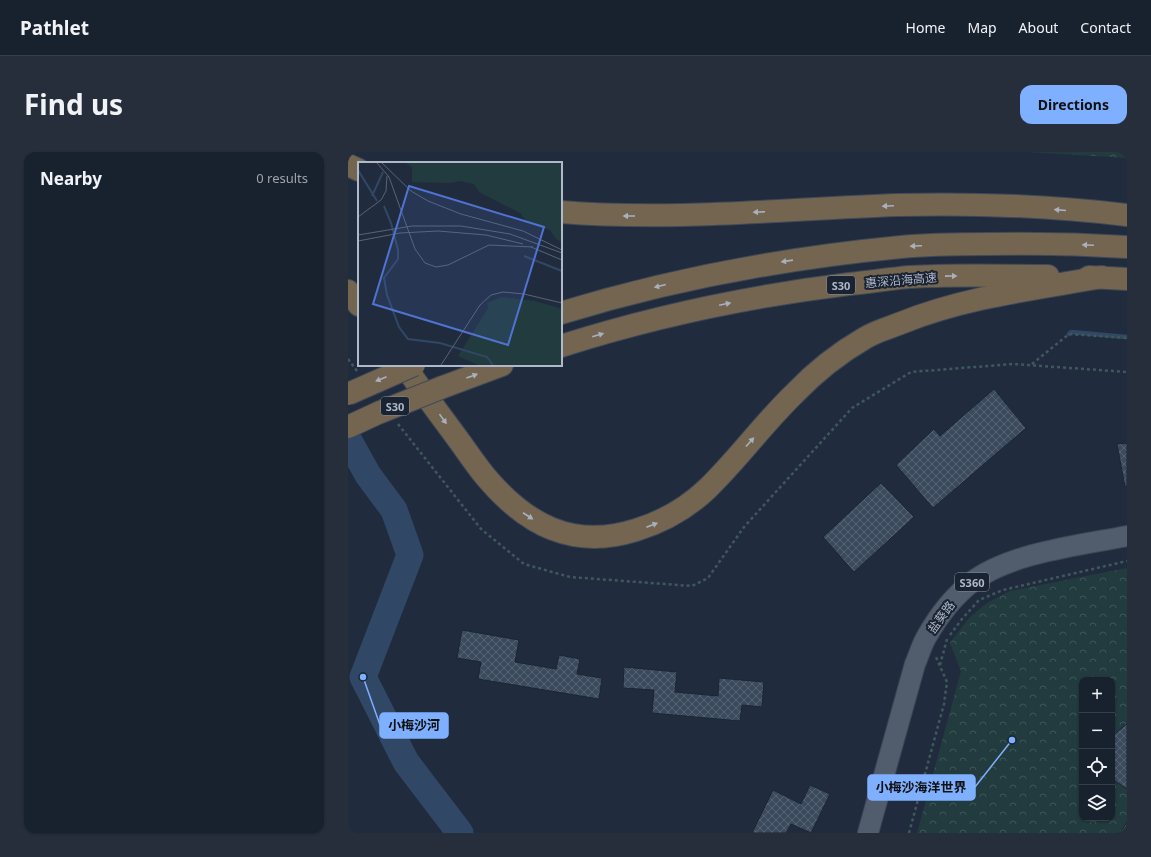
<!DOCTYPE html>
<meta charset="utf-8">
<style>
body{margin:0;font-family:"Noto Sans","Noto Sans SC",sans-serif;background:#252e3a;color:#f1f3f6}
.controls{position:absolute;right:12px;bottom:12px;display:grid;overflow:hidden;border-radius:8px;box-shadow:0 1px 3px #0004}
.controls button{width:36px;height:36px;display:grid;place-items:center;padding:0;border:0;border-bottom:1px solid #363e4a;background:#18212e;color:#f1f3f6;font:20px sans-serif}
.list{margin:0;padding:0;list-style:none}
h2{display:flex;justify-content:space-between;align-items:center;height:52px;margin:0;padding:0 16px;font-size:17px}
h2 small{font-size:13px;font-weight:400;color:#9fa3aa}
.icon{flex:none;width:22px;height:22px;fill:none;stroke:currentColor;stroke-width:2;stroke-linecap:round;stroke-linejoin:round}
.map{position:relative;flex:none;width:779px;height:681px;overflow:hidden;border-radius:12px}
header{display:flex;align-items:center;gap:24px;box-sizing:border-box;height:56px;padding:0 20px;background:#18212e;border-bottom:1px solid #363e4a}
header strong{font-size:19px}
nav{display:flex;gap:22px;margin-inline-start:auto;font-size:14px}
.intro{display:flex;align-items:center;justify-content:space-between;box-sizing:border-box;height:96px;padding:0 24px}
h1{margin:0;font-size:28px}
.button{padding:10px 18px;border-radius:12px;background:#7eb0ff;color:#111;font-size:14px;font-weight:700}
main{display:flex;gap:24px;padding:0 24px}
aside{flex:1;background:#18212e;border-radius:12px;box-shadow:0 1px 3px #0004}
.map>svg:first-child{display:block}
</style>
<header>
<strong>Pathlet</strong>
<nav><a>Home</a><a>Map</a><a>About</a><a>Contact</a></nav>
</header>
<div class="intro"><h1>Find us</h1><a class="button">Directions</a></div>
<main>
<aside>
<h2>Nearby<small>0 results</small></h2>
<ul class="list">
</ul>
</aside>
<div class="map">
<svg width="779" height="681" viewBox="0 0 779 681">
<defs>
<pattern id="forest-crowns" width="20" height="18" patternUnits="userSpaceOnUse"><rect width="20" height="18" fill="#223b3e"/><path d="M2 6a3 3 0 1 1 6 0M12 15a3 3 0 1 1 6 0" fill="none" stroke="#405559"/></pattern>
<pattern id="building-cross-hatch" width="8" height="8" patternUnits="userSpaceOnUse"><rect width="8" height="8" fill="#3b4a5d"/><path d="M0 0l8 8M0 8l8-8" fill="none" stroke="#556273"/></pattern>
</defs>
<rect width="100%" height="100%" fill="#202c3d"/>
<!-- forest -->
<g fill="url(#forest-crowns)" fill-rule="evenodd">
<path d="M679,0H779V6Z"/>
<path d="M779,416V681H569L613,519L602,491L621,466L639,451L662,439ZM734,528H764V666H734Z"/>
</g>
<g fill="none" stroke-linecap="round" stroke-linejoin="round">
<!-- stream -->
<path stroke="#314766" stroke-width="4.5" d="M721,182L723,180L779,185"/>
<!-- river -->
<path stroke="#314766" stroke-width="27" d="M0,287L20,323L46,358L62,403L15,525L58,610L112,681"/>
</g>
<!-- building -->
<g fill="url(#building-cross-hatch)" stroke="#1b2534">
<path d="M646,237L678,276L585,356L548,313L586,277L592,284Z"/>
<path d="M779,291V334L777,335L769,292Z"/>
<path d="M533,331L566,365L506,420L475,385Z"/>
<path d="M114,478L171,488L167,510L208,517L211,503L232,507L229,522L254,526L251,547L130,527L133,510L109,506Z"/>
<path d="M276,515L329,520L327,540L370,544L371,526L416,530L414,555L394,553L392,569L304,561L306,538L275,536Z"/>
<path d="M779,572V637L764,627V584Z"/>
<path d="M462,633L482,642L463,681L443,672L438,681H404L425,638L453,652Z"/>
<path d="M779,670V681H772Z"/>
</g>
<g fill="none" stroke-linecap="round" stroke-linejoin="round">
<!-- primary casing -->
<g stroke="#3d4756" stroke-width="22">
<path id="primary" d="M520,681L567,512C571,503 574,492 579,484C591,463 606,444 624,430C661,401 733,393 779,384"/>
</g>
<!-- motorway casing -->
<g stroke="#3f4958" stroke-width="24">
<g id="motorway">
<path d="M0,13L11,18"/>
<path d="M213,60C325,69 437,57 549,53C626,51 703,54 779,63"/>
<path d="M741,125L779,127"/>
<path d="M0,139L11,153"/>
<path d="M213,161C324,127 438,106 553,95C582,92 611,92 640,92C687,91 733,92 779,95"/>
<path d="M213,194C307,164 403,144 501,132C521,130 541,127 561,125C607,122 654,124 700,124"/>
<path d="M56,213C74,239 93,264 112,290C120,301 128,313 137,324C178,373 225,398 288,378C314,370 339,356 359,337C390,307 415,272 446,242C467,220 491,201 517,186C528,179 541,176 553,171C617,145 687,137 754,125"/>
<path d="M95,235L154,213"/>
</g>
</g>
<!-- path -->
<g stroke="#3f585b" stroke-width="2.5" stroke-dasharray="3 3" stroke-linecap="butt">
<path d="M0,207L9,219"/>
<path d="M684,212L721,182L779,186"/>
<path d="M50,272L133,377L176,412L222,425L344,434L360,426L396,375L504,256L563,220L665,212L779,220"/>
<path d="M602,483L614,467L631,448L655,438L779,409"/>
<path d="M592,513L599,487"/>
<path d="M561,681L596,552L599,530L588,505"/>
</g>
<!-- primary -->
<use href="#primary" stroke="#515d6d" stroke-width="20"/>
<!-- motorway -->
<use href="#motorway" stroke="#746550" stroke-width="22"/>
<!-- motorway-bridge casing -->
<g stroke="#3f4958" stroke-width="24" stroke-linecap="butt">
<g id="motorway-bridge">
<path d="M0,242L66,213"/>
<path d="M0,275L30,261L95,235"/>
</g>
</g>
<!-- motorway-bridge -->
<use href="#motorway-bridge" stroke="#746550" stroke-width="22"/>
</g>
<!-- one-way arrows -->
<defs><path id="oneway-solid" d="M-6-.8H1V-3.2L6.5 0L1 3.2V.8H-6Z"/></defs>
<g fill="#a9b1bd">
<use href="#oneway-solid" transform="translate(540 54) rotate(177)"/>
<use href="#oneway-solid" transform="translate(712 58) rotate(-175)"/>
<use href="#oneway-solid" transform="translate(411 60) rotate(178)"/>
<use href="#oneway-solid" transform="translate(281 64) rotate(-180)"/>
<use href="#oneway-solid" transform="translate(740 93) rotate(-177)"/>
<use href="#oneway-solid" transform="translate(568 94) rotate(177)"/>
<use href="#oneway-solid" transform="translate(439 109) rotate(172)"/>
<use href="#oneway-solid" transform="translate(603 124) rotate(-1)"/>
<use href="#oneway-solid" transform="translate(312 134) rotate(166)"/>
<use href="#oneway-solid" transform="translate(377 152) rotate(-12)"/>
<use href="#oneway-solid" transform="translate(250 183) rotate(-16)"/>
<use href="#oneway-solid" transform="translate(124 224) rotate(-20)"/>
<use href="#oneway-solid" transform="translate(33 227) rotate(157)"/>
<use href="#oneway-solid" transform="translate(95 267) rotate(54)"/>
<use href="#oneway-solid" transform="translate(402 290) rotate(-48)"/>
<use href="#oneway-solid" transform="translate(180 364) rotate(33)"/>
<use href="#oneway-solid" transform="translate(304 373) rotate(-21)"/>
</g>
<g text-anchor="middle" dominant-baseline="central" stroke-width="4" stroke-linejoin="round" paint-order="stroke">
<!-- shield labels -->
<g fill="#192332" stroke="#828c9c" stroke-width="1">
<rect x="479" y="124" width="28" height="18" rx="3"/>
<rect x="33" y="245" width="28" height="18" rx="3"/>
<rect x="607" y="421" width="34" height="18" rx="3"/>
</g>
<g font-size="11" font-weight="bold" fill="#afb9c9">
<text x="493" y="133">S30</text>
<text x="47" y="254">S30</text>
<text x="624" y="430">S360</text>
</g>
<!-- street labels -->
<g font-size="12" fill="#afb9c9" stroke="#192332">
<text transform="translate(553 128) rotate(-5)">惠深沿海高速</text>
<text transform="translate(593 465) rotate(-54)">盐葵路</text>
</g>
</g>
<!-- overview -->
<g transform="translate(10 10)">
<rect width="204" height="204" fill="#202c3d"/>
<path d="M48,1H204V80L198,77L192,68L169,60L162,51L121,30L116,22L102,19L93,21L54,20V5ZM143,135L177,139L204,147V203H120L100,194L130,146L129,141Z" fill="#223b3e"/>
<path fill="none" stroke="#314766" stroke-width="2" d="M0,8L19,39M14,34L25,10M26,44L33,61L40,88V97L26,116L29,133L41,165L50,177L82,181L129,195L135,203M166,94L204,109"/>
<path fill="none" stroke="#596475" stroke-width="1" d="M19,1L31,15L57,87L67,101L78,105L90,103L131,83L175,85M24,1L53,29L70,39L103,52L165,69L204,88M0,55L23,38L28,29L29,14M0,73L54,64H103L152,72L204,91M0,79L42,71L80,69L128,73L165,82M173,85L204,98M83,203L122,143L133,133L145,130L166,132L204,141"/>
<path fill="#5073d3" fill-opacity="0.15" stroke="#5073d3" stroke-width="2" d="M51,24L186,65L150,183L15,142Z"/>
<rect width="204" height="204" fill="none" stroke="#afb9c9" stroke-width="2"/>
</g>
<!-- callouts -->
<path fill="none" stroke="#7eb0ff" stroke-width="1.5" d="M15 525L32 573M664 588L627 635"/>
<g fill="#7eb0ff" stroke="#192332" stroke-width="1.5">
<circle cx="15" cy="525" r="4"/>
<circle cx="664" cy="588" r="4"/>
</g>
<g fill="#7eb0ff" stroke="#7eb0ff" stroke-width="1.5">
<rect x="32" y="561" width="68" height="25" rx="4"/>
<rect x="520" y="623" width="107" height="25" rx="4"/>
</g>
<g font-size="13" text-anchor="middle" font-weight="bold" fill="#111">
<text x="66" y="578">小梅沙河</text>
<text x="573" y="640">小梅沙海洋世界</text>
</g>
</svg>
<div class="controls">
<button>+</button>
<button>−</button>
<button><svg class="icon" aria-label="locate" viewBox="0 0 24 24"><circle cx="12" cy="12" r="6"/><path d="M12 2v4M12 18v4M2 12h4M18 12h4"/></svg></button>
<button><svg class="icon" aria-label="layers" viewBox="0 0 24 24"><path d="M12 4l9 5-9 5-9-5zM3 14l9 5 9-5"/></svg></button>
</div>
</div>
</main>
